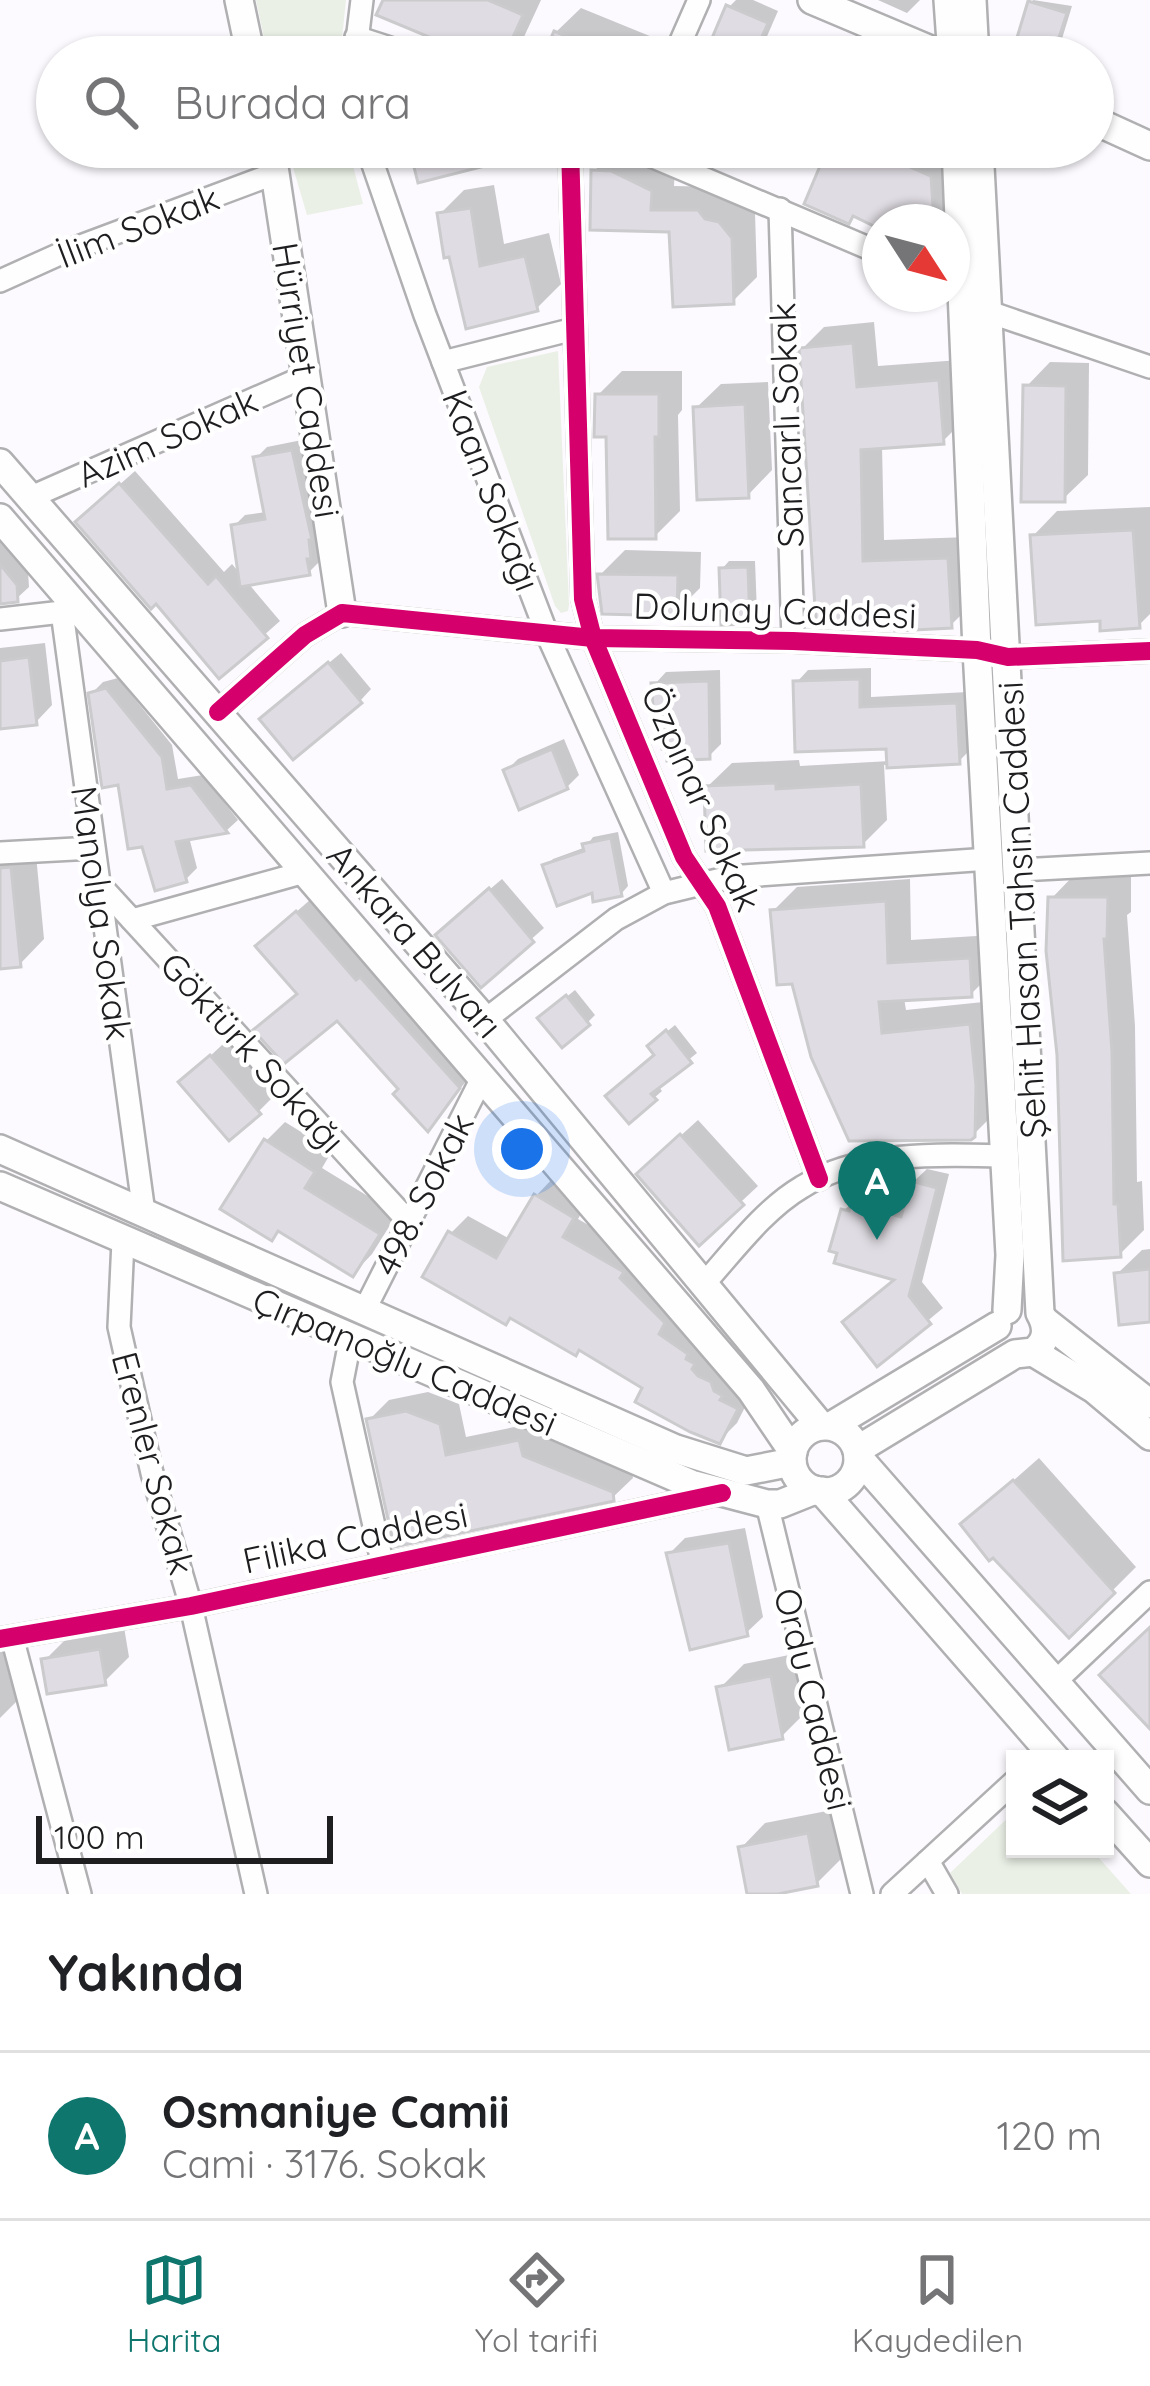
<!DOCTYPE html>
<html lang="tr">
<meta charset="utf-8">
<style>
body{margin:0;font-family:Quicksand,sans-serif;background:#f6f6f6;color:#202124}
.controls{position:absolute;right:36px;bottom:36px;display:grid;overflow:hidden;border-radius:0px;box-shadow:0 3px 9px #0004}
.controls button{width:108px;height:108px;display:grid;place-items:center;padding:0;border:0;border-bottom:3px solid #e0e0e0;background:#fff;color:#202124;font:60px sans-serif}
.compass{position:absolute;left:862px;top:204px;width:108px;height:108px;border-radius:50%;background:#fff;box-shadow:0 3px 9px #0004;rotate:126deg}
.scale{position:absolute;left:36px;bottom:30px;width:297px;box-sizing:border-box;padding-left:12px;border:6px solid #1e1e20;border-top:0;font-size:33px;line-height:42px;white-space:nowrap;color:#1e1e20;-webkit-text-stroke:9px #fff;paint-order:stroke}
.you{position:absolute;left:522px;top:1149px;width:42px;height:42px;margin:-30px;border:9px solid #fff;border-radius:50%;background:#1a73e8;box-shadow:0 0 0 18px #1a73e833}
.badge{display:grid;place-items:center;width:78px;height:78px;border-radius:50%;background:#0f766e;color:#fff;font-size:39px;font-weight:700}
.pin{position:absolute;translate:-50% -99px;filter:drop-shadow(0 3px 6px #0008)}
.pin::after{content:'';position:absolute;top:63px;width:42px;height:36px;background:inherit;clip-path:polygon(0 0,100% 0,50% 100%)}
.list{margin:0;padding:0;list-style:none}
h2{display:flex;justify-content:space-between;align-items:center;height:156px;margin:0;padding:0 48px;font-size:51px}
h2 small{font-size:39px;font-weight:400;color:#757577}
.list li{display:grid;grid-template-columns:78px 1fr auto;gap:36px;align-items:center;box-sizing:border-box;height:168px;padding:0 48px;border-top:3px solid #e0e0e0}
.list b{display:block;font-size:45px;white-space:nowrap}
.list p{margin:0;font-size:39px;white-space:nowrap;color:#757577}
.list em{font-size:39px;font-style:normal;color:#757577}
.icon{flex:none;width:66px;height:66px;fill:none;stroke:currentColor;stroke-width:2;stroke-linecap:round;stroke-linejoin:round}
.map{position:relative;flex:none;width:1150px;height:1894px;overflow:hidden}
.search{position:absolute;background:#fff;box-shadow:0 3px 9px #0004;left:36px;right:36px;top:36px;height:132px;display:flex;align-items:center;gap:30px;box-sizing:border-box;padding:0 42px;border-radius:66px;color:#757577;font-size:45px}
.sheet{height:324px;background:#fff}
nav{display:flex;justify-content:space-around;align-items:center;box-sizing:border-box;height:168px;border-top:3px solid #e0e0e0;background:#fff;font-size:33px;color:#757577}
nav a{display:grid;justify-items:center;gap:6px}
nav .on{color:#0f766e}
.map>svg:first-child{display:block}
</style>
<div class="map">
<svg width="1150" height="1894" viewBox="0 0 1150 1894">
<rect width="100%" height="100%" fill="#fcfafe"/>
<!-- green -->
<g fill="#eaf0e6">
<path d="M256,0H346L340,57H268Z"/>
<path d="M287,147H348L363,204L307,215Z"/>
<path d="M558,351L569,605L568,611L561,613L555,606L479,387L487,367Z"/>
<path d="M1015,1811V1849H1091L1131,1894H962L950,1873Z"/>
</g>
<!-- shadow -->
<g fill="#0003">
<path d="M387,0H541L523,39L505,57H484Z"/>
<path d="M736,0H753L778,11L758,57H707L729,7Z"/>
<path d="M878,0H920L907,13Z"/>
<path d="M1033,0L1072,6L1061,42L1054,49L1031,3Z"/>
<path d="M581,8L657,39L649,57H546L556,32Z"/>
<path d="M412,147H505L491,161Z"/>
<path d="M619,147L636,148L675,167L674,186L722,187L743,199L755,213L757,277L733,301L672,229L594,171Z"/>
<path d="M834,147H926L925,150L946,159L949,199L939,222H880V225Z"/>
<path d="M494,185L504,244L549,233L561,284L536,309L468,325L440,214L464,190Z"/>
<path d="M874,322L878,366L960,360L965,419L943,441L882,445L884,540L969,537L973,603L951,625L897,620L818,622L802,349L824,327Z"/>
<path d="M1050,362L1089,363L1088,475L1063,499L1026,387Z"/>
<path d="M622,371H682V410L678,415L680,511L655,536L609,434L598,395Z"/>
<path d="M768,382L772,470L748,495L696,408L721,384Z"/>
<path d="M302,440L321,545L317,548L319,562L308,573L248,583L280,621L220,674L93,508L135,471L224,572L232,564L242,576L234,526L245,515L266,512L256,458L267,447Z"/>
<path d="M1150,507V614L1139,625L1102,617L1033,536L1057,511Z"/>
<path d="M0,538L28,572L29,587L16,599L0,601Z"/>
<path d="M625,550L701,552L700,588L676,612L600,575Z"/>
<path d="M729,561H755L757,613L749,621L722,569Z"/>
<path d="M45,643L52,705L36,722L0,726V648Z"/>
<path d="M341,653L371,689L360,701L275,707Z"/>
<path d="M871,668V697L968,692L971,749L959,761L884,765L887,820L863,844L707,787L732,763L799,760L800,766L890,761L889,746L796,683L808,670Z"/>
<path d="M720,670L721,744L709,756L654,685L666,672Z"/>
<path d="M118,678L172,745L178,779L203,775L238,820L227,830L189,837L197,868L186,879L121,782L91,694L103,682Z"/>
<path d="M564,739L579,775L567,787L506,771L518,759Z"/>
<path d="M618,832L628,886L621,894L594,889L546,866L553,859L586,847L593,837Z"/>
<path d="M36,855L44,939L20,964L0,966V859Z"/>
<path d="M1075,874H1131V912L1127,915L1135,1026L1137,1182L1142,1181L1144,1230L1120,1254L1060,1055L1051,899Z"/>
<path d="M502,879L544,928L481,983L450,923Z"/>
<path d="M910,879L911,940L993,935L995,970L971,994L904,998L906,1010L993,1001L998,1110L974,1134L851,1138L773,911L797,887Z"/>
<path d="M318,893L479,1066L428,1127L402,1089L337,1017L257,1030L299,992L280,926Z"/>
<path d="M575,990L595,1015L588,1022L549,1011Z"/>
<path d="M675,1025L697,1053L657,1085L662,1091L629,1120L657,1054L658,1039Z"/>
<path d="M235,1033L283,1087L259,1111L182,1082Z"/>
<path d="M698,1120L758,1186L699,1241L656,1158Z"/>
<path d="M285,1122L332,1151L322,1168L397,1214L372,1254L353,1274L266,1141Z"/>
<path d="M927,1169L949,1174L922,1282L943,1308L877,1363L898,1278L844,1210L868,1191L908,1203L913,1182Z"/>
<path d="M553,1178L589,1199L578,1219L639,1254L753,1391L737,1423L720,1440L451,1233L468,1216L510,1239L536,1196Z"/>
<path d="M1150,1249V1319L1117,1274L1142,1250Z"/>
<path d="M428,1392L459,1404L466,1437L539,1422L542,1437L632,1473L633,1478L612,1498L396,1544L369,1420L389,1400Z"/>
<path d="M1039,1458L1136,1567L1069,1634L964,1524Z"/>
<path d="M745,1528L763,1617L746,1633L669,1554L685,1538Z"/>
<path d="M124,1627L129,1657L104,1682L45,1660L69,1636Z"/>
<path d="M17,1646L25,1693L0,1718V1649Z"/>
<path d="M794,1654L806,1712L782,1736L720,1688L744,1664Z"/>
<path d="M832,1810L841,1859L817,1883L750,1894L741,1848L765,1823Z"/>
</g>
<!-- building -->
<g fill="#e0dce3" stroke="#cbcacc" stroke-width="3">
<path d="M383,0H488L523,15L504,57H477L376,15Z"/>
<path d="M1028,1L1067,13L1054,53L1016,41Z"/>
<path d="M726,5L768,23L753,57H704Z"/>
<path d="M554,31L617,57H543Z"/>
<path d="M409,147H488L493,164L418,183Z"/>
<path d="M828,147H918L910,167L931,176L934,222H880V229L853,216L849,224L804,204Z"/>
<path d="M591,170L611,171L652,191L651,210H698L705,219L719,222L732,238L734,304L673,307L669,232L590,230Z"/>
<path d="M471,208L480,266L525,256L538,311L466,329L449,257L444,258L437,213Z"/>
<path d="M853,343L857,387L939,380L944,444L861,450L863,561L948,558L952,628L895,631V623L816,625L799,348Z"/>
<path d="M1023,385L1066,386L1065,502H1021Z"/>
<path d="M595,394H659V437H655L656,539H608L606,437H594Z"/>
<path d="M745,404L749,498L697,500L693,407Z"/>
<path d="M292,450L312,540H309L311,559H307L310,575L240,587L231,525L265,519L253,457Z"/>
<path d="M119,483L208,584L216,576L268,638L219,679L156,604L151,609L75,522Z"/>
<path d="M1133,530L1140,628L1100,631V621L1036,625L1030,535Z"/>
<path d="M0,564L17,585L18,602L0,604Z"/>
<path d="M748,567L750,624L721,625L719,568Z"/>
<path d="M597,574L678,575L677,616L602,614Z"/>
<path d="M29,657L37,725L0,729V661Z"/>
<path d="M328,662L362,703L293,760L259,719Z"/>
<path d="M860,679V707L957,703L960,764L887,768L886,749L795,752L793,681Z"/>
<path d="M709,681L710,759L667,761V749H662L661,740H656L651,683Z"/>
<path d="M106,688L162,757L167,789L191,785L228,833L176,842L187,882L155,891L142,847L128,849L118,785L102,788L88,693Z"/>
<path d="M552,749L568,789L519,810L503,770Z"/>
<path d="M776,783V789L861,784L864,847L706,851L704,786Z"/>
<path d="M611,838L622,896L593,902L592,893L557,906L542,865L584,851L582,844Z"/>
<path d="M11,867L21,967L0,969V868Z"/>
<path d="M489,888L534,942L481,988L435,935Z"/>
<path d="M1048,897H1108L1107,939H1104L1112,1052L1114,1204H1118L1121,1257L1063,1261L1057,1055L1046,951Z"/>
<path d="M886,901L888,963L970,958L972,997L879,1002L882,1033L970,1024L976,1085L975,1137L971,1140L849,1141L811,1057L792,984L777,985L770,910Z"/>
<path d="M296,911L356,980L360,977L460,1088L428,1132L393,1094L398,1089L337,1021L284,1064L253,1030L297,994L255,946Z"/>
<path d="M566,995L590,1025L562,1048L537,1018Z"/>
<path d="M666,1030L692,1063L651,1094L657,1100L629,1124L605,1096L654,1055L647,1046Z"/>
<path d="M210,1055L261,1114L229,1141L178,1082Z"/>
<path d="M680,1134L744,1205L699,1246L636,1174Z"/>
<path d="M264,1139L315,1172L305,1188L380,1234L353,1277L278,1231L272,1241L220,1209Z"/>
<path d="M911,1181L937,1188L909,1296L931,1324L877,1367L842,1322L894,1280L834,1263L837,1253L829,1251L841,1209L849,1211L851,1203L901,1217Z"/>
<path d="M534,1194L574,1218L563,1237L624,1272L620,1278L665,1323L659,1334L688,1354L686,1359L695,1364L692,1369L698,1376L711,1382L714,1391L723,1396L720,1400L738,1409L720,1444L690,1432L635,1402L642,1388L579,1350L576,1356L510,1318L506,1325L422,1277L448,1231L496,1258Z"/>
<path d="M1150,1269V1322L1119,1325L1114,1273Z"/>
<path d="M406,1411L440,1424L446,1455L519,1440L523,1456L613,1492L614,1501L394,1547L366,1419Z"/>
<path d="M1013,1480L1115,1593L1069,1638L993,1558L989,1561L960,1524Z"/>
<path d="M729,1543L748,1636L690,1650L666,1553Z"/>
<path d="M1150,1627V1729L1099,1675Z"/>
<path d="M100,1649L106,1685L47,1694L41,1659Z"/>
<path d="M771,1676L783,1739L729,1750L716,1687Z"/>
<path d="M808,1833L818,1886L778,1894H747L738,1847Z"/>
</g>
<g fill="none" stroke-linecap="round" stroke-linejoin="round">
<!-- street casing -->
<g stroke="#b0afb1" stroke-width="26">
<g id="street">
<path d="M356,37L418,57"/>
<path d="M355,57L362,0"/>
<path d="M674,57L699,0"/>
<path d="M367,147L425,315L547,634L664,893"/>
<path d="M570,147L583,599L593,638L684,857L717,906L819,1179"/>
<path d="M630,147L880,253"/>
<path d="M780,209L793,641"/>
<path d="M0,281L62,253L276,173"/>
<path d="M989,312L1150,367"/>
<path d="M443,362L574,329"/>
<path d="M29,498L306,376"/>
<path d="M62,612L144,1213"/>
<path d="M0,619L71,611"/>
<path d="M218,712L305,635L342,613L593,638L793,641L977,650L1008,657L1150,651"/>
<path d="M0,853L93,848"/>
<path d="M1020,870L1150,863"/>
<path d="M99,884L407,1220"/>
<path d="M132,920L305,872"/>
<path d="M485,1020L616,919L664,893L730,877L989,859"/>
<path d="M123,1241L119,1327L152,1473L191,1606L256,1894"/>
<path d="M702,1286C732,1253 763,1210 802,1187C859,1151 940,1154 1004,1156"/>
<path d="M364,1311L482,1078"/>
<path d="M351,1336L342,1382L383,1566"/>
<path d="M767,1504L862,1894"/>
<path d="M12,1637L80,1894"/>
<path d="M0,1639L191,1606L717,1494"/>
<path d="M1055,1682L1150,1592"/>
<path d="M928,1861L947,1894"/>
<path d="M892,1894L1015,1781"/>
</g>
</g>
<!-- secondary casing -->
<g stroke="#b0afb1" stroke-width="32">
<g id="secondary">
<path d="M239,0L251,57"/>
<path d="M812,0L947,57"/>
<path d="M948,0L952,57"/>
<path d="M972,0L975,57"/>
<path d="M1093,120L1150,146"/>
<path d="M271,147L342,613"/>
<path d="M956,147L977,650L1010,1255L1007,1310"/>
<path d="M0,463L485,1020L821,1426"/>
<path d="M0,518L751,1390L793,1452"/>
<path d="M0,1149L676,1449L746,1471L792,1462"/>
<path d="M0,1186L691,1484L767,1504H780L815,1490"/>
<path d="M1045,1321L1150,1404"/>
<path d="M1033,1352L1094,1389L1150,1436"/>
<path d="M831,1426L997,1326"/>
<circle cx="825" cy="1459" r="33"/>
<path d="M857,1450L1015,1354L1033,1352C1047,1342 1049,1329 1040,1313L979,147"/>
<path d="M858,1457L1150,1790"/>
<path d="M822,1491L1056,1759"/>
<path d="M1105,1813L1150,1863"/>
</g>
</g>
<!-- street -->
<use href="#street" stroke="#fffeff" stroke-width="21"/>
<!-- secondary -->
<use href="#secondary" stroke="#fffeff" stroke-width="27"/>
<!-- cycleway casing -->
<g stroke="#fff" stroke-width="26">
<g id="cycleway">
<path d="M570,147L583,599L593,638L684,857L717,906L819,1179"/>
<path d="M218,712L305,635L342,613L593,638L793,641L977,650L1008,657L1150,651"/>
<path d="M0,1639L191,1606L722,1493"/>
</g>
</g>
<!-- cycleway -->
<use href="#cycleway" stroke="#d6006c" stroke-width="18"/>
</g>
<g text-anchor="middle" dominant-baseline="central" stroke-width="9" stroke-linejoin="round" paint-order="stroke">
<!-- street labels -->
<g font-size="36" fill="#1e1e20" stroke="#fff">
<text transform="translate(138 226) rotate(-21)">İlim Sokak</text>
<text transform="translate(307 380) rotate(81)">Hürriyet Caddesi</text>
<text transform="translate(786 425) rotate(-92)">Sancarlı Sokak</text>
<text transform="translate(167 437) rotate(-24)">Azim Sokak</text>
<text transform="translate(492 490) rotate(69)">Kaan Sokağı</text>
<text transform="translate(775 610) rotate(2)">Dolunay Caddesi</text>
<text transform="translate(702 798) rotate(66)">Özpınar Sokak</text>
<text transform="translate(1021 910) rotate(-93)">Şehit Hasan Tahsin Caddesi</text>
<text transform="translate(102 913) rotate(82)">Manolya Sokak</text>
<text transform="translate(415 940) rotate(49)">Ankara Bulvarı</text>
<text transform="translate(253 1052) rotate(48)">Göktürk Sokağı</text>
<text transform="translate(423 1194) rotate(-63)">498. Sokak</text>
<text transform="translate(405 1361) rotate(23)">Çırpanoğlu Caddesi</text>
<text transform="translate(154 1463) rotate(75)">Erenler Sokak</text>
<text transform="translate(355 1537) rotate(-12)">Filika Caddesi</text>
<text transform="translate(814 1699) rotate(76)">Ordu Caddesi</text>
</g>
</g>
</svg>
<div class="controls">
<button><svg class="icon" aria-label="layers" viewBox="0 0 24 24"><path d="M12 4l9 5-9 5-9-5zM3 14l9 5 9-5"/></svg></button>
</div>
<svg class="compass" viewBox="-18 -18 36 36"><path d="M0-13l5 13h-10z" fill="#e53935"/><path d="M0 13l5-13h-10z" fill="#757577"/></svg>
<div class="scale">100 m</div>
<div class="you"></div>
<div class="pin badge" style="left:877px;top:1240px">A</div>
<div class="search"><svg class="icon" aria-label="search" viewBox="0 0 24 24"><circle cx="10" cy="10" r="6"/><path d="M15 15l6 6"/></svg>Burada ara</div>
</div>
<section class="sheet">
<h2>Yakında<small></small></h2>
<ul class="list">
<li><span class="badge">A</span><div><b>Osmaniye Camii</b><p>Cami · 3176. Sokak</p></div><em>120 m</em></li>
</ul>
</section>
<nav>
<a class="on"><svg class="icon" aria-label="map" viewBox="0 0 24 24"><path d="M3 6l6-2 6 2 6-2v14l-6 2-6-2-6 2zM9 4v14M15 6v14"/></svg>Harita</a>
<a><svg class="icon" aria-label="directions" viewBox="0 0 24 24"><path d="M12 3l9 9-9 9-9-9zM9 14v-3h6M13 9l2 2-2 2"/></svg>Yol tarifi</a>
<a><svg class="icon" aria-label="saved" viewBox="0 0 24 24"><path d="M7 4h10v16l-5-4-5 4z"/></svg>Kaydedilen</a>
</nav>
